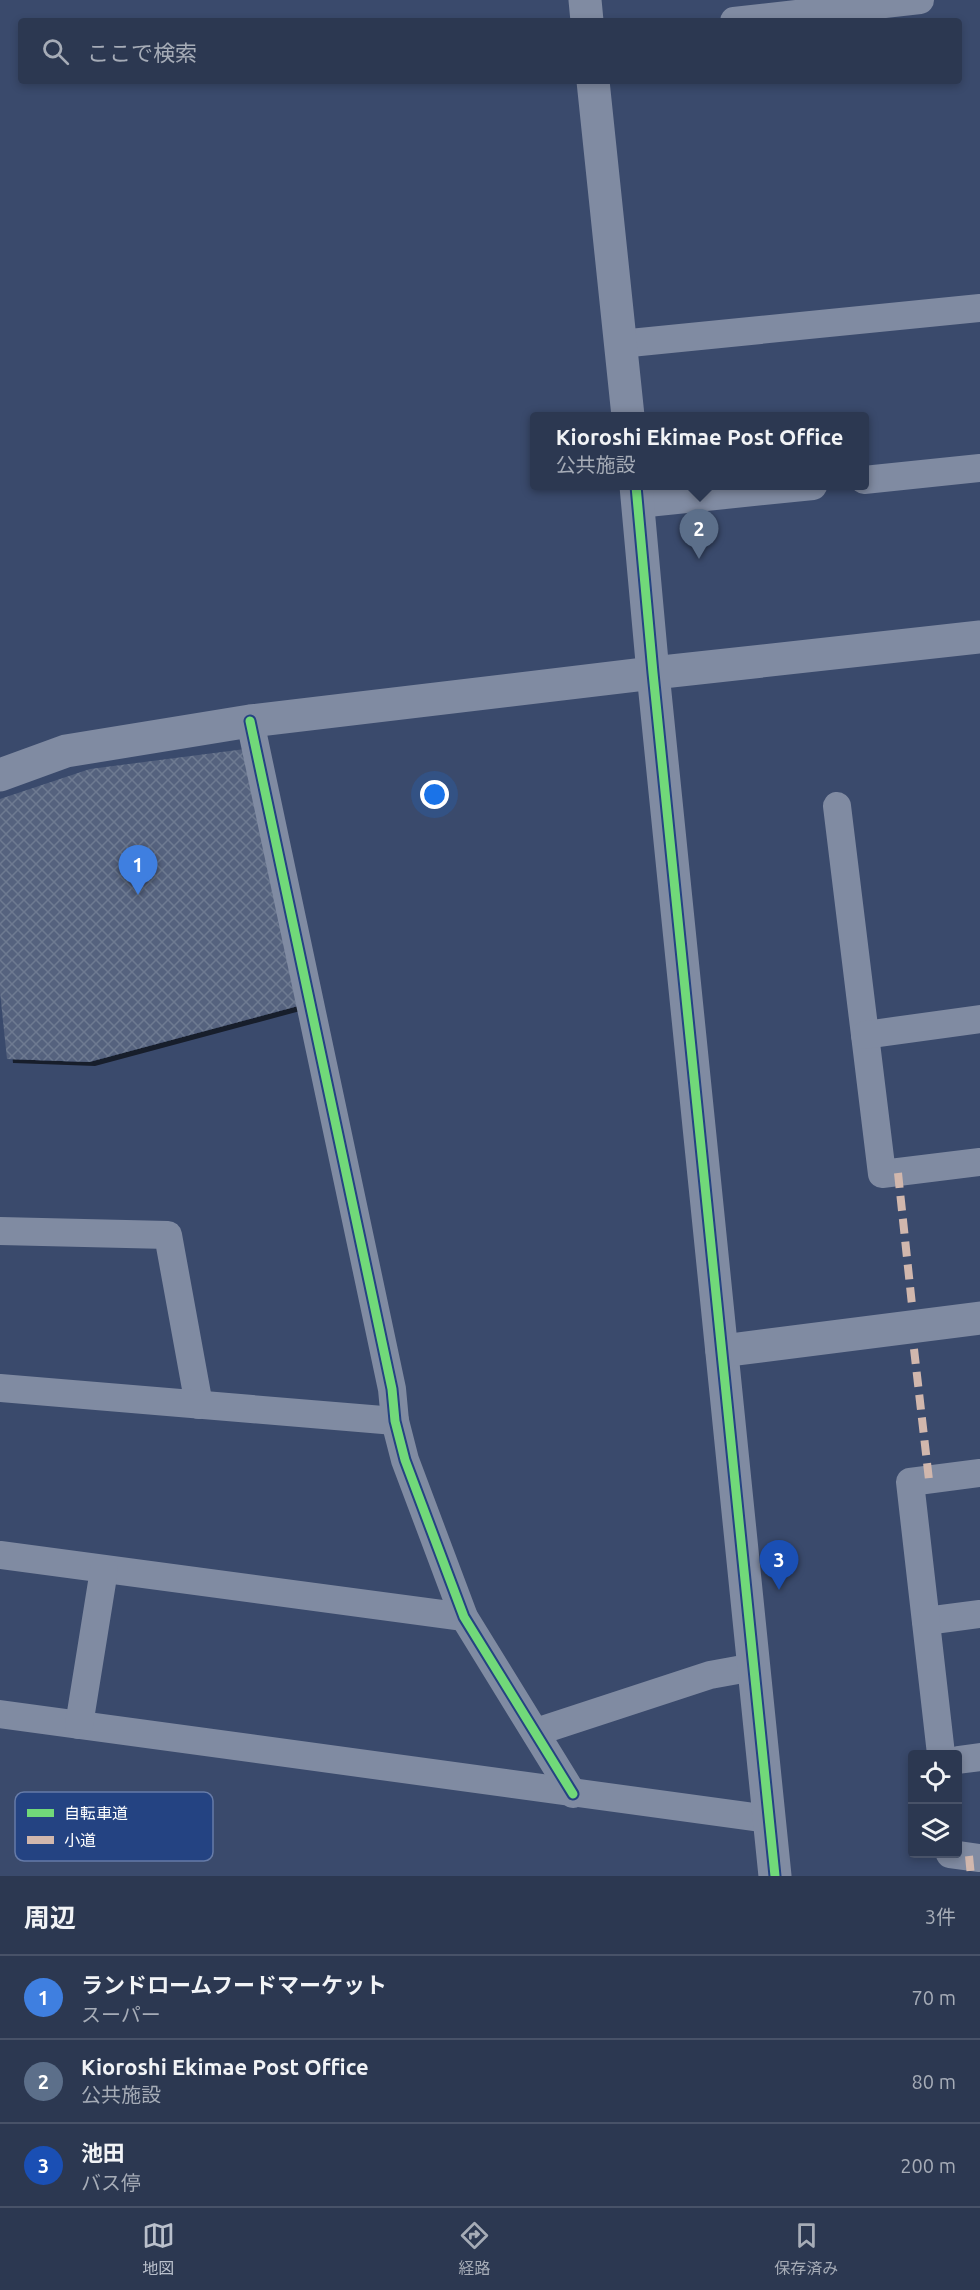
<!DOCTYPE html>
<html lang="ja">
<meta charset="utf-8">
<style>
body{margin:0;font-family:Ubuntu,"Noto Sans JP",sans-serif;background:#343f58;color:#f1f3f6}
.controls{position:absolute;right:18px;bottom:18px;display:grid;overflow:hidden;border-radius:6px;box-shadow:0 3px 9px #0003}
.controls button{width:54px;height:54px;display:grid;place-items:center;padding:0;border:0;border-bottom:2px solid #485268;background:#2c3851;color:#f1f3f6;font:30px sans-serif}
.you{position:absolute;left:435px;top:795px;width:21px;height:21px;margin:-15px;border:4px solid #fff;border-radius:50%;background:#1a73e8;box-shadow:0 0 0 9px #1a73e833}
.badge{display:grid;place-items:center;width:39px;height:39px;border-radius:50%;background:#bac0cc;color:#fff;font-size:20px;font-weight:700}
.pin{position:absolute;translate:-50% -50px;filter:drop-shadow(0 2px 3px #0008)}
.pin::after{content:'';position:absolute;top:32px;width:21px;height:18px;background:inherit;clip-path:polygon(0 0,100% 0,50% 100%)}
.popup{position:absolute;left:530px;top:412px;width:339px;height:78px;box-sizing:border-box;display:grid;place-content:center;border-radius:6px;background:#2c3851;filter:drop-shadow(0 2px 4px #0005);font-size:20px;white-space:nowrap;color:#a6acb7}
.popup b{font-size:22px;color:#f1f3f6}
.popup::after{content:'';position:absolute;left:50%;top:100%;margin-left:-12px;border:12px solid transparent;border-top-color:#2c3851}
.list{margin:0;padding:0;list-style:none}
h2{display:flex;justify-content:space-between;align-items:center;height:78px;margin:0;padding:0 24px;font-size:26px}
h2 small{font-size:20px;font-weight:400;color:#a6acb7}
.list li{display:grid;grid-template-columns:39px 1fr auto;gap:18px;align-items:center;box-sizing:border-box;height:84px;padding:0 24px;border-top:2px solid #485268}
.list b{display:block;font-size:22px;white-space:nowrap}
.list p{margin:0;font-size:20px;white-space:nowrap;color:#a6acb7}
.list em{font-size:20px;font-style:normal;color:#a6acb7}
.icon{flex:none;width:33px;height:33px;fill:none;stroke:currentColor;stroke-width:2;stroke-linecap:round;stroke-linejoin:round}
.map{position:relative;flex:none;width:980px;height:1876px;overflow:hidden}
.search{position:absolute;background:#2c3851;box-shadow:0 3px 9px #0003;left:18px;right:18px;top:18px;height:66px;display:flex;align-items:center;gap:15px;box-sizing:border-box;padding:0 21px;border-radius:6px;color:#a6acb7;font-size:22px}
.sheet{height:330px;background:#2c3851}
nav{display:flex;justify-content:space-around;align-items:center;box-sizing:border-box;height:84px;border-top:2px solid #485268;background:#2c3851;font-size:16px;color:#a6acb7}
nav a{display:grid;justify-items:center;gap:3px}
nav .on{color:#bac0cc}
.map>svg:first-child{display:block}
</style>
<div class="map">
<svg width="980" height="1876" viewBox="0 0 980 1876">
<defs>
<pattern id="building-cross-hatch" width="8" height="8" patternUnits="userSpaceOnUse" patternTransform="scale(1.5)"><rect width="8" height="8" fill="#55627e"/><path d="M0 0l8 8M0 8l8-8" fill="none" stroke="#6e7a91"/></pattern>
<filter id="shadow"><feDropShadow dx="6" dy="4" stdDeviation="0" flood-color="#0009"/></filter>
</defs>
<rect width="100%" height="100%" fill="#3a4a6c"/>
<!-- building -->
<path fill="url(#building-cross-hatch)" filter="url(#shadow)" d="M245,749L298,1006L89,1062L7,1059L0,992V799L90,769Z"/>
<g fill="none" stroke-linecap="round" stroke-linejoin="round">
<!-- minor -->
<g stroke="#808ba2" stroke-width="28">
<path d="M734,21L920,0"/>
<path d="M620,344L980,308"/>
<path d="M864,480L980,468"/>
<path d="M638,504L813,486"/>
<path d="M250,721L392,1389L395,1421L405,1460L464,1617L573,1794"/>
<path d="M837,806L882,1174L980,1162"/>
<path d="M865,1035L980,1019"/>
<path d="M0,1231L168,1235L199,1405"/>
<path d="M0,1388L395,1421"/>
<path d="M0,1555L464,1617"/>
<path d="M926,1621L980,1614"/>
<path d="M0,1714L769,1819"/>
<path d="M79,1725L104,1570"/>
<path d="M536,1732L710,1675L754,1667"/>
<path d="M941,1754L910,1482L980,1473"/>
<path d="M958,1760L980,1757"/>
<path d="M950,1854L980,1858"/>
</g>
<!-- tertiary -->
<g stroke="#808ba2" stroke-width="33">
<path d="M585,0L587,21"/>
<path d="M593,81L628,416"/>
<path d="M636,486L653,673L775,1876"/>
<path d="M0,775L66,751L250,721L653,673L980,637"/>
<path d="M722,1351L980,1318"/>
</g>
<!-- quiet -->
<g stroke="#d1b7ad" stroke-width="8" stroke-dasharray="15 8" stroke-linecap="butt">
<path d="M898,1173L912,1305"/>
<path d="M914,1349L929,1480"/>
<path d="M969,1856L971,1876"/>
</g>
<!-- cycleway casing -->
<g stroke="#244382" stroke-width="13">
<g id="cycleway">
<path d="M636,486L653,673L775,1876"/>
<path d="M250,721L392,1389L395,1421L405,1460L464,1617L573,1794"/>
</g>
</g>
<!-- cycleway -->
<use href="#cycleway" stroke="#71d979" stroke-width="9"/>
</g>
<!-- legend -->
<rect x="15" y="1792" width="198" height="69" rx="9" fill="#244382" stroke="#667ba8" stroke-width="1.5"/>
<rect x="27" y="1809" width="27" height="8" fill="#71d979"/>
<rect x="27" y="1836" width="27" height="8" fill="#d1b7ad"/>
<g font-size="16" fill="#fff">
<text x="64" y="1819">自転車道</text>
<text x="64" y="1846">小道</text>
</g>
</svg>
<div class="controls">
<button><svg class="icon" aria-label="locate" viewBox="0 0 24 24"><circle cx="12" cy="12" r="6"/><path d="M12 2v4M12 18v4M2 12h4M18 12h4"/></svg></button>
<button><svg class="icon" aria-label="layers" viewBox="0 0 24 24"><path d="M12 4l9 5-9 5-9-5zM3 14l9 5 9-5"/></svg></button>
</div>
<div class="you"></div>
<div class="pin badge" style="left:138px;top:895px;background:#3f7fe0">1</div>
<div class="pin badge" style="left:699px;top:559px;background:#5c6f8a">2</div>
<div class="popup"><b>Kioroshi Ekimae Post Office</b>公共施設</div>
<div class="pin badge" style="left:779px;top:1590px;background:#1a4fb4">3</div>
<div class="search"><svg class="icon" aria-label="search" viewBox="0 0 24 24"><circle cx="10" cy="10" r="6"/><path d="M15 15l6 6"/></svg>ここで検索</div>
</div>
<section class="sheet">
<h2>周辺<small>3件</small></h2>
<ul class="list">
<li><span class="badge" style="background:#3f7fe0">1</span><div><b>ランドロームフードマーケット</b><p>スーパー</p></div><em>70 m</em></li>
<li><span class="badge" style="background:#5c6f8a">2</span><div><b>Kioroshi Ekimae Post Office</b><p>公共施設</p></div><em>80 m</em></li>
<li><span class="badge" style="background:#1a4fb4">3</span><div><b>池田</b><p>バス停</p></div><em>200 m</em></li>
</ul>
</section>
<nav>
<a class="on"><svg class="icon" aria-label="map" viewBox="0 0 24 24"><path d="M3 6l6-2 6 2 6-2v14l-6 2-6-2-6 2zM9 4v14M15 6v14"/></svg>地図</a>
<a><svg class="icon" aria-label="directions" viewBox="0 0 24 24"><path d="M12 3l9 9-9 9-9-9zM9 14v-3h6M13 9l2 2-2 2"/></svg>経路</a>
<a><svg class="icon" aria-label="saved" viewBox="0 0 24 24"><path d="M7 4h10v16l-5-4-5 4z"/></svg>保存済み</a>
</nav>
